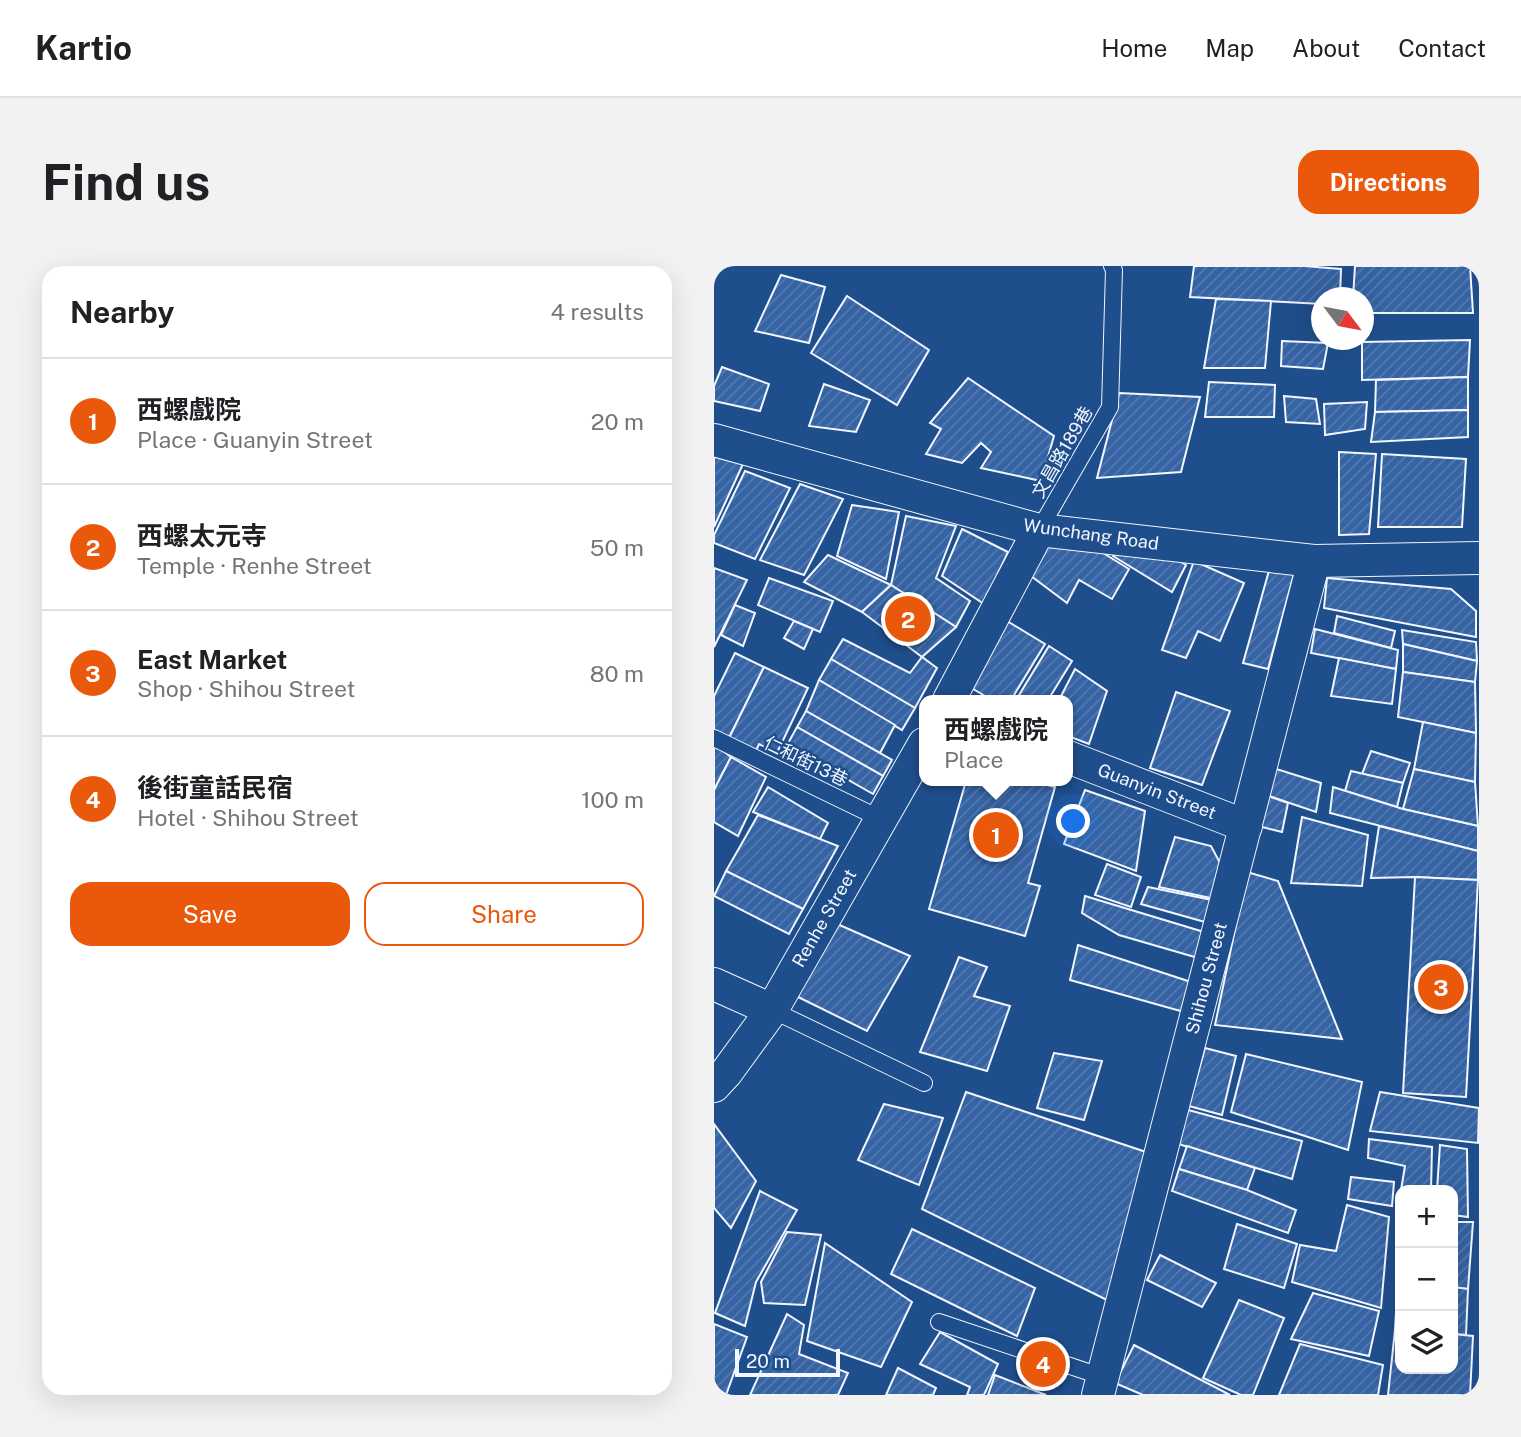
<!DOCTYPE html>
<meta charset="utf-8">
<style>
body{margin:0;font-family:"Public Sans","Noto Sans TC",sans-serif;background:#f2f2f2;color:#202124}
.controls{position:absolute;right:21px;bottom:21px;display:grid;overflow:hidden;border-radius:14px;box-shadow:0 7px 28px #0002}
.controls button{width:63px;height:63px;display:grid;place-items:center;padding:0;border:0;border-bottom:2px solid #e0e0e0;background:#fff;color:#202124;font:35px sans-serif}
.compass{position:absolute;left:597px;top:21px;width:63px;height:63px;border-radius:50%;background:#fff;box-shadow:0 7px 28px #0002;rotate:122deg}
.scale{position:absolute;left:21px;bottom:18px;width:105px;box-sizing:border-box;padding-left:7px;border:4px solid #f2f6ff;border-top:0;font-size:19px;line-height:24px;white-space:nowrap;color:#f2f6ff;-webkit-text-stroke:5px #1f4e8c;paint-order:stroke}
.you{position:absolute;left:360px;top:556px;width:24px;height:24px;margin:-18px;border:5px solid #fff;border-radius:50%;background:#1a73e8;box-shadow:0 0 0 10px #1a73e833}
.badge{display:grid;place-items:center;width:46px;height:46px;border-radius:50%;background:#ea580c;color:#fff;font-size:23px;font-weight:700}
.pin{position:absolute;translate:-50% -50%;border:4px solid #fff;box-shadow:0 2px 7px #0006}
.popup{position:absolute;left:205px;top:429px;width:154px;height:91px;box-sizing:border-box;display:grid;place-content:center;border-radius:14px;background:#fff;filter:drop-shadow(0 2px 5px #0005);font-size:23px;white-space:nowrap;color:#757577}
.popup b{font-size:26px;color:#202124}
.popup::after{content:'';position:absolute;left:50%;top:100%;margin-left:-14px;border:14px solid transparent;border-top-color:#fff}
.list{margin:0;padding:0;list-style:none}
h2{display:flex;justify-content:space-between;align-items:center;height:91px;margin:0;padding:0 28px;font-size:30px}
h2 small{font-size:23px;font-weight:400;color:#757577}
.list li{display:grid;grid-template-columns:46px 1fr auto;gap:21px;align-items:center;box-sizing:border-box;height:126px;padding:0 28px;border-top:2px solid #e0e0e0}
.list b{display:block;font-size:26px;white-space:nowrap}
.list p{margin:0;font-size:23px;white-space:nowrap;color:#757577}
.list em{font-size:23px;font-style:normal;color:#757577}
.actions{display:flex;gap:14px;padding:21px 28px}
.actions a{flex:1;padding:16px 0;border:2px solid #ea580c;border-radius:21px;text-align:center;font-size:24px;color:#ea580c}
.actions .main{background:#ea580c;color:#fff}
.icon{flex:none;width:38px;height:38px;fill:none;stroke:currentColor;stroke-width:2;stroke-linecap:round;stroke-linejoin:round}
.map{position:relative;flex:none;width:765px;height:1129px;overflow:hidden;border-radius:21px}
header{display:flex;align-items:center;gap:42px;box-sizing:border-box;height:98px;padding:0 35px;background:#fff;border-bottom:2px solid #e0e0e0}
header strong{font-size:33px}
nav{display:flex;gap:38px;margin-inline-start:auto;font-size:24px}
.intro{display:flex;align-items:center;justify-content:space-between;box-sizing:border-box;height:168px;padding:0 42px}
h1{margin:0;font-size:49px}
.button{padding:18px 32px;border-radius:21px;background:#ea580c;color:#fff;font-size:24px;font-weight:700}
main{display:flex;gap:42px;padding:0 42px}
aside{flex:1;background:#fff;border-radius:21px;box-shadow:0 7px 28px #0002}
.map>svg:first-child{display:block}
</style>
<header>
<strong>Kartio</strong>
<nav><a>Home</a><a>Map</a><a>About</a><a>Contact</a></nav>
</header>
<div class="intro"><h1>Find us</h1><a class="button">Directions</a></div>
<main>
<aside>
<h2>Nearby<small>4 results</small></h2>
<ul class="list">
<li><span class="badge">1</span><div><b>西螺戲院</b><p>Place · Guanyin Street</p></div><em>20 m</em></li>
<li><span class="badge">2</span><div><b>西螺太元寺</b><p>Temple · Renhe Street</p></div><em>50 m</em></li>
<li><span class="badge">3</span><div><b>East Market</b><p>Shop · Shihou Street</p></div><em>80 m</em></li>
<li><span class="badge">4</span><div><b>後街童話民宿</b><p>Hotel · Shihou Street</p></div><em>100 m</em></li>
</ul>
<div class="actions"><a class="main">Save</a><a>Share</a></div>
</aside>
<div class="map">
<svg width="765" height="1129" viewBox="0 0 765 1129">
<defs>
<pattern id="building-hatch" width="6" height="6" patternUnits="userSpaceOnUse" patternTransform="scale(1.75)"><rect width="6" height="6" fill="#3563a3"/><path d="M-1 1l2-2M0 6l6-6M5 7l2-2" fill="none" stroke="#537ab1"/></pattern>
</defs>
<rect width="100%" height="100%" fill="#1f4e8c"/>
<!-- building -->
<g fill="url(#building-hatch)" stroke="#f2f6ff" stroke-width="2">
<path d="M480,0H590L627,3L626,32H608V38L476,31Z"/>
<path d="M641,0H756L759,47H650V32H639Z"/>
<path d="M67,9L111,21L95,77L41,65Z"/>
<path d="M133,30L215,84L183,139L97,87Z"/>
<path d="M502,33L557,35L551,102H490Z"/>
<path d="M756,74L754,111L648,114V76Z"/>
<path d="M568,75L614,77L609,103L567,100Z"/>
<path d="M8,101L55,118L46,145L0,135V120Z"/>
<path d="M754,111V144L661,146L662,114Z"/>
<path d="M254,112L340,170L327,215L267,202L277,186L267,177L248,197L212,188L227,163L216,157Z"/>
<path d="M495,116L561,119L560,151H491Z"/>
<path d="M110,118L156,134L142,166L95,160Z"/>
<path d="M405,127L486,131L467,206L383,212Z"/>
<path d="M570,130L602,133L606,158L572,156Z"/>
<path d="M653,136L651,163L611,169L610,138Z"/>
<path d="M754,144V171L657,176L661,146Z"/>
<path d="M625,186L662,188L655,268L625,269Z"/>
<path d="M0,188L29,198L0,261Z"/>
<path d="M668,188L752,193L748,261H664Z"/>
<path d="M31,205L76,222L41,293L0,277V269Z"/>
<path d="M86,218L129,233L90,309L46,294Z"/>
<path d="M138,239L185,246L172,313L123,290Z"/>
<path d="M192,250L242,260L222,312L256,335L242,361L177,319Z"/>
<path d="M248,263L294,286L270,338L228,310Z"/>
<path d="M333,275L376,279L415,303L398,333L365,314L353,337L313,307Z"/>
<path d="M404,282L446,283L472,299L458,326L399,290Z"/>
<path d="M114,289L177,319L148,346L90,316Z"/>
<path d="M480,295L530,317L506,375L484,365L472,392L448,384Z"/>
<path d="M556,301L581,304L554,403L529,397Z"/>
<path d="M0,302L33,314L0,381Z"/>
<path d="M55,312L119,335L106,366L44,339Z"/>
<path d="M613,312L737,323L762,345V371L610,342Z"/>
<path d="M177,319L242,361L208,391L148,346Z"/>
<path d="M21,339L41,347L29,380L7,369Z"/>
<path d="M623,350L681,365L677,382L620,367Z"/>
<path d="M80,355L99,363L90,383L70,372Z"/>
<path d="M293,355L331,378L297,434H278L254,420Z"/>
<path d="M601,363L684,384L682,403L597,387Z"/>
<path d="M688,364L762,376L763,395L689,378Z"/>
<path d="M129,373L196,407L208,391L223,402L201,442L117,393Z"/>
<path d="M689,378L763,395L761,416L689,406Z"/>
<path d="M335,380L358,395L334,434H302Z"/>
<path d="M21,387L50,401L15,472L0,464V430Z"/>
<path d="M625,392L682,403L678,438L617,430Z"/>
<path d="M117,393L201,442L188,464L105,414Z"/>
<path d="M50,401L94,422L63,487L45,478L42,485L15,472Z"/>
<path d="M361,403L393,425L375,478L354,470V434H345Z"/>
<path d="M689,406L761,416L762,467L684,451Z"/>
<path d="M105,414L181,459L166,487L92,445Z"/>
<path d="M462,426L516,445L488,519L436,502Z"/>
<path d="M92,445L178,494L169,510L83,461Z"/>
<path d="M709,456L762,467L761,516L700,503Z"/>
<path d="M83,461L169,510L159,528L73,479Z"/>
<path d="M0,478L17,491L0,524Z"/>
<path d="M657,485L696,497L689,517L648,508Z"/>
<path d="M17,491L52,511L24,570L0,556V524Z"/>
<path d="M553,500L607,517L602,546L546,527Z"/>
<path d="M700,503L761,516L764,560L689,543Z"/>
<path d="M637,505L689,517L683,541L631,525Z"/>
<path d="M252,515H318L341,521L314,617L326,620L311,670L215,643Z"/>
<path d="M54,521L114,557L106,573L39,546Z"/>
<path d="M619,521L689,543L764,560V585L616,547Z"/>
<path d="M371,524L431,545L422,605L350,578Z"/>
<path d="M546,527L574,537L568,566L540,559Z"/>
<path d="M44,549L124,580L89,643L12,605Z"/>
<path d="M588,551L654,569L648,620L577,617Z"/>
<path d="M665,560L764,585V614L701,611L657,612Z"/>
<path d="M461,571L497,580L513,610L506,634L445,621Z"/>
<path d="M393,598L427,611L417,641L381,629Z"/>
<path d="M12,605L89,643L75,668L0,630Z"/>
<path d="M533,606L564,615L628,773L501,759Z"/>
<path d="M701,611L764,614L752,831L689,827Z"/>
<path d="M434,621L498,634L491,656L427,638Z"/>
<path d="M371,630L490,666L484,692L405,669L368,647Z"/>
<path d="M121,657L196,690L153,765L76,727Z"/>
<path d="M364,679L477,716L470,746L356,714Z"/>
<path d="M245,691L273,701L260,730L296,740L273,805L206,786Z"/>
<path d="M491,782L522,790L508,849L475,840Z"/>
<path d="M340,787L388,795L370,854L323,842Z"/>
<path d="M532,788L648,816L634,884L517,846Z"/>
<path d="M252,826L432,886L393,1034L208,943Z"/>
<path d="M666,826L765,842L764,877L656,865Z"/>
<path d="M170,838L229,852L205,919L144,894Z"/>
<path d="M467,842L588,875L578,913L458,876Z"/>
<path d="M0,858L42,915L17,962L0,942Z"/>
<path d="M655,873L718,881L717,924H687L691,900L654,892Z"/>
<path d="M726,879L753,883L754,951L739,949V924H723Z"/>
<path d="M473,880L541,902L533,924L465,903Z"/>
<path d="M465,903L533,924L582,944L574,967L458,925Z"/>
<path d="M637,911L680,916L678,940L634,933Z"/>
<path d="M46,925L83,944L42,1016L31,1060L1,1047Z"/>
<path d="M633,939L675,951L667,1042L578,1016L586,979L622,985Z"/>
<path d="M684,955H686V1012L684,1011Z"/>
<path d="M739,956H759L754,1023L739,1021Z"/>
<path d="M523,958L583,978L570,1022L510,1003Z"/>
<path d="M198,963L321,1022L303,1070L177,1008Z"/>
<path d="M73,966L107,969L91,1039L50,1037L47,1016Z"/>
<path d="M111,977L198,1036L167,1101L93,1075Z"/>
<path d="M446,989L502,1017L488,1041L433,1014Z"/>
<path d="M684,1011L686,1012V1064H681Z"/>
<path d="M739,1021L754,1023L752,1069L739,1068Z"/>
<path d="M599,1027L665,1045L655,1090L577,1073Z"/>
<path d="M525,1034L570,1052L539,1129H527L489,1112Z"/>
<path d="M73,1048L90,1059L85,1088L134,1107L124,1129H36Z"/>
<path d="M0,1058L33,1071L12,1129H0Z"/>
<path d="M681,1064H686V1103H739V1068L759,1070L756,1129H674Z"/>
<path d="M226,1066L284,1098L270,1129H253L256,1121L206,1098Z"/>
<path d="M586,1078L669,1099L664,1129H565Z"/>
<path d="M420,1079L516,1129H429L401,1117Z"/>
<path d="M184,1102L222,1122L219,1129H172Z"/>
<path d="M281,1109L332,1129H274Z"/>
</g>
<g fill="none" stroke-linecap="round" stroke-linejoin="round">
<!-- service casing -->
<g stroke="#f2f6ff" stroke-width="18">
<g id="service">
<path d="M325,264L396,141L400,4L398,0"/>
<path d="M0,472L167,553"/>
<path d="M58,744L210,817"/>
<path d="M225,1056L389,1111"/>
</g>
</g>
<!-- minor casing -->
<g stroke="#f2f6ff" stroke-width="34">
<g id="minor">
<path d="M0,174L325,264L600,295L765,292"/>
<path d="M235,434L325,264"/>
<path d="M354,491L532,560"/>
<path d="M0,718L58,744"/>
<path d="M0,820L12,807L58,744L210,478"/>
<path d="M384,1129L600,295"/>
</g>
</g>
<!-- service -->
<use href="#service" stroke="#1f4e8c" stroke-width="16"/>
<!-- minor -->
<use href="#minor" stroke="#1f4e8c" stroke-width="32"/>
</g>
<g text-anchor="middle" dominant-baseline="central" stroke-width="5" stroke-linejoin="round" paint-order="stroke">
<!-- street labels -->
<g font-size="18" fill="#f2f6ff" stroke="#1f4e8c">
<text transform="translate(348 186) rotate(-60)">文昌路189巷</text>
<text transform="translate(377 268) rotate(8)">Wunchang Road</text>
<text transform="translate(92 495) rotate(26)">仁和街13巷</text>
<text transform="translate(443 525) rotate(21)">Guanyin Street</text>
<text transform="translate(110 652) rotate(-60)">Renhe Street</text>
<text transform="translate(492 712) rotate(-75)">Shihou Street</text>
</g>
</g>
</svg>
<div class="controls">
<button>+</button>
<button>−</button>
<button><svg class="icon" aria-label="layers" viewBox="0 0 24 24"><path d="M12 4l9 5-9 5-9-5zM3 14l9 5 9-5"/></svg></button>
</div>
<svg class="compass" viewBox="-18 -18 36 36"><path d="M0-13l5 13h-10z" fill="#e53935"/><path d="M0 13l5-13h-10z" fill="#757577"/></svg>
<div class="scale">20 m</div>
<div class="you"></div>
<div class="pin badge" style="left:282px;top:569px">1</div>
<div class="popup"><b>西螺戲院</b>Place</div>
<div class="pin badge" style="left:194px;top:353px">2</div>
<div class="pin badge" style="left:727px;top:721px">3</div>
<div class="pin badge" style="left:329px;top:1098px">4</div>
</div>
</main>
